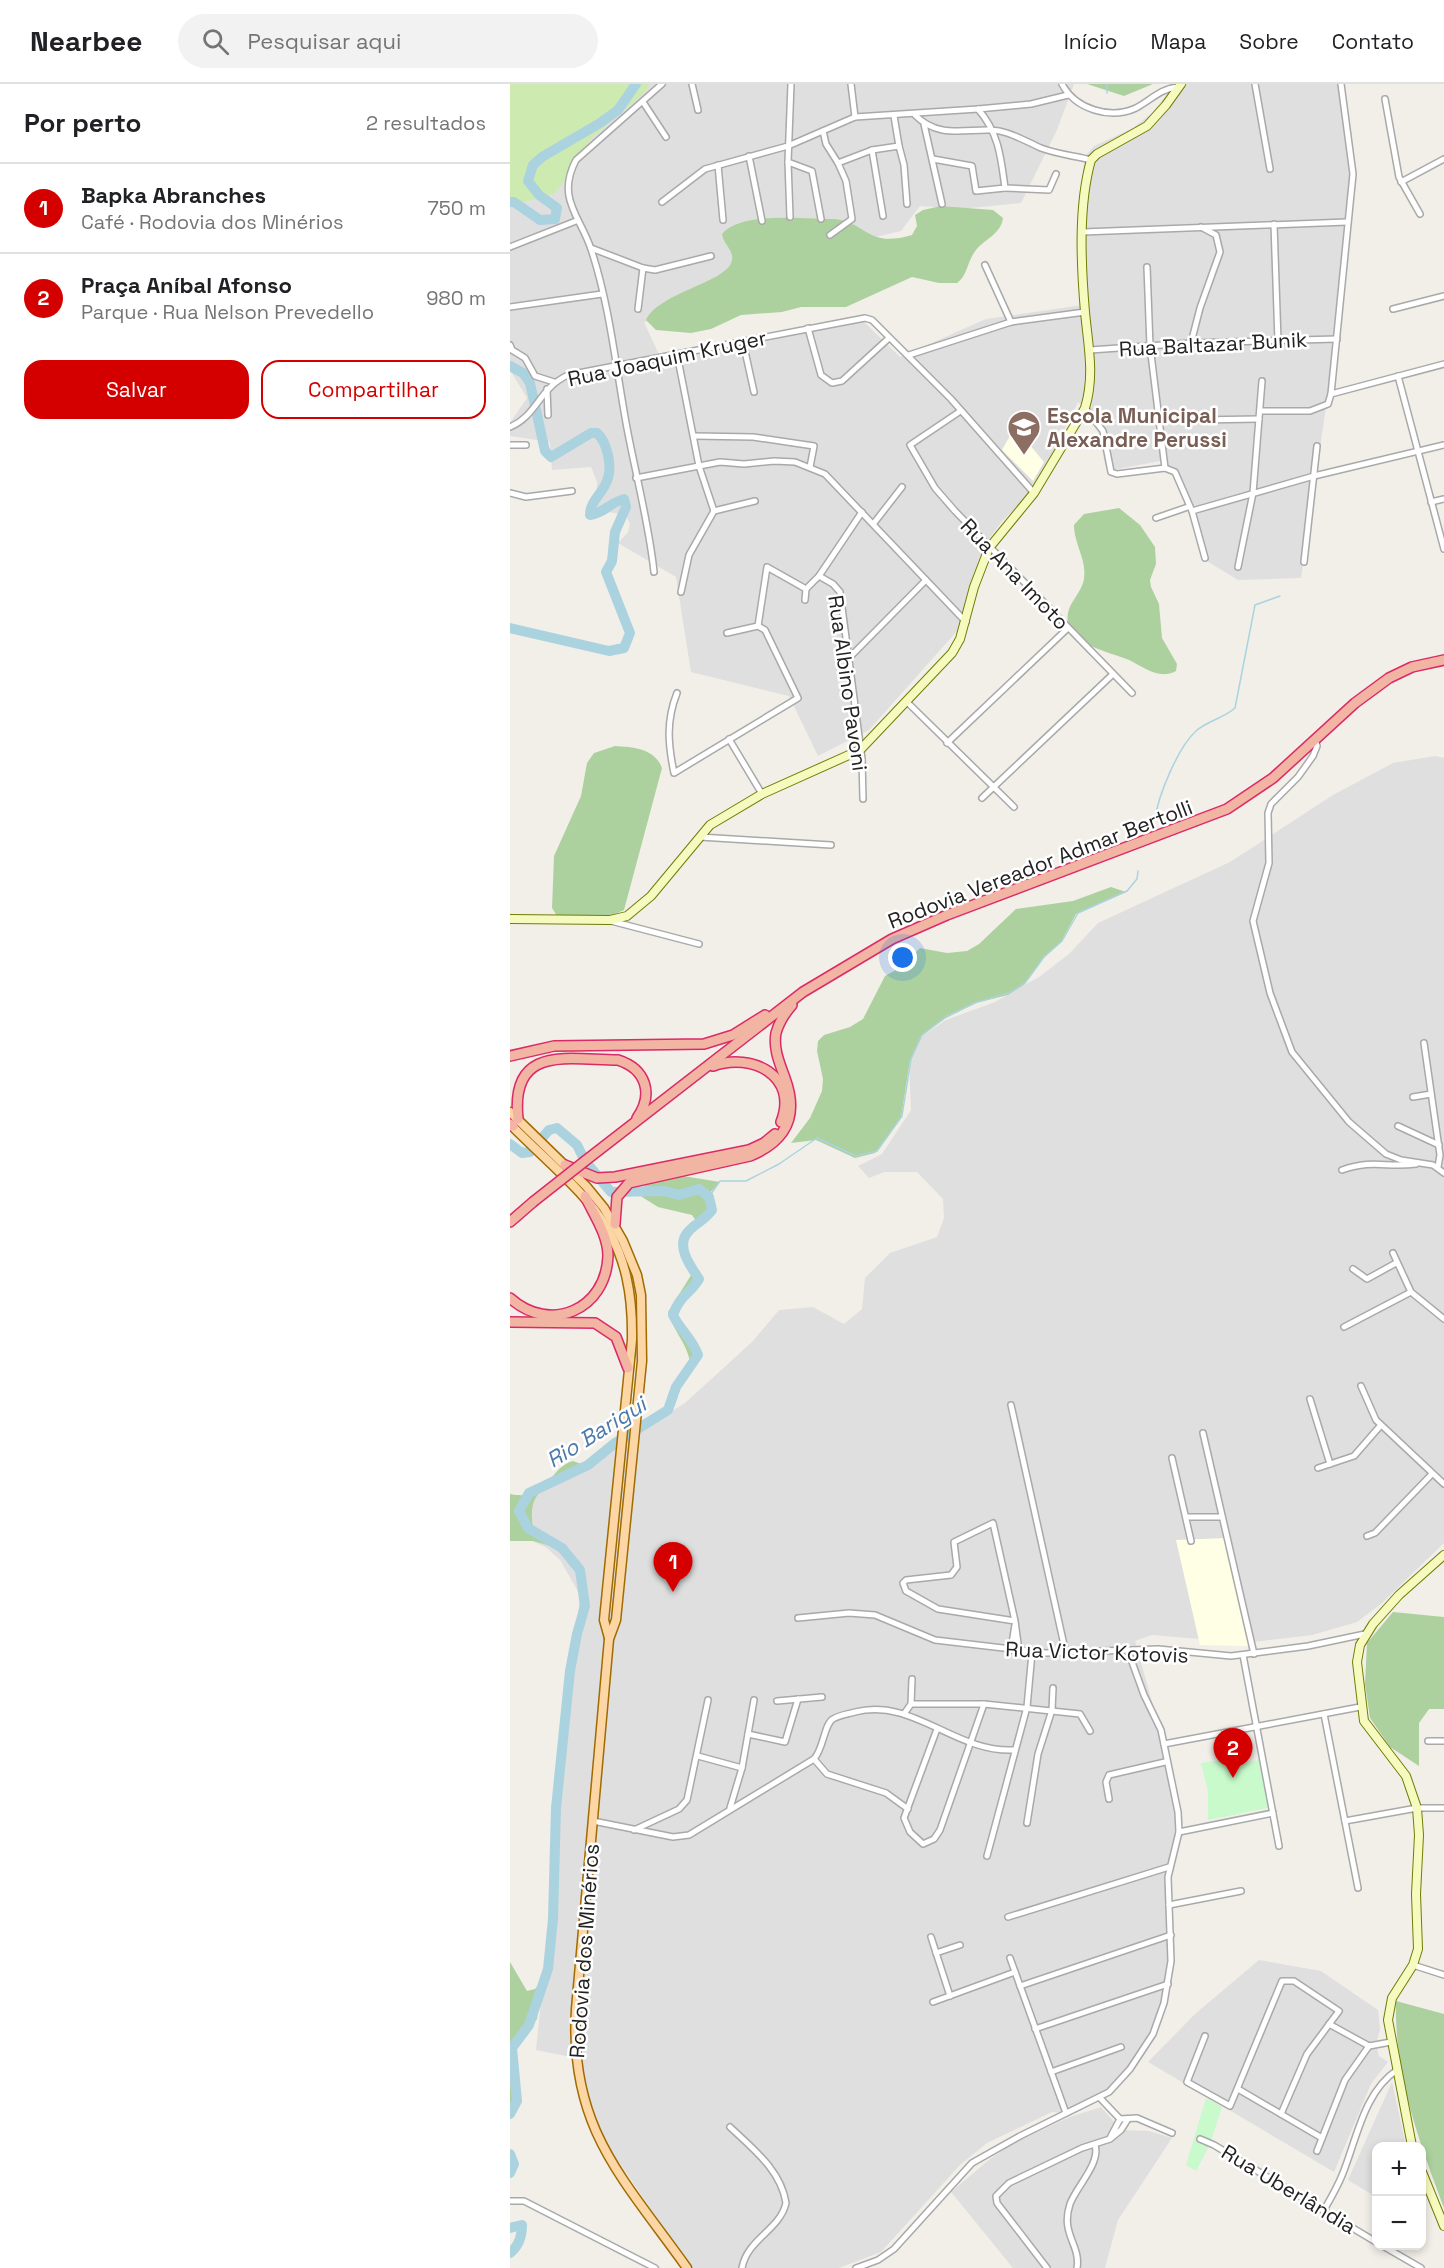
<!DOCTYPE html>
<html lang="pt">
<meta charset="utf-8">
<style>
body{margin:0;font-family:"Space Grotesk",sans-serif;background:#f2f2f2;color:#202124}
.controls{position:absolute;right:18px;bottom:18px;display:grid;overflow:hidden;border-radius:12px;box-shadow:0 3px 9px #0003}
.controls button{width:54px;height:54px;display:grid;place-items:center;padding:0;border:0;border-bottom:2px solid #e0e0e0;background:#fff;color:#202124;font:30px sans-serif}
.you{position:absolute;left:393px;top:874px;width:21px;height:21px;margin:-15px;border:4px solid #fff;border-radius:50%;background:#1a73e8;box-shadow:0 0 0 9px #1a73e833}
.badge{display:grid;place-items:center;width:39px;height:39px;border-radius:50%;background:#d40000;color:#fff;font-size:20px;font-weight:700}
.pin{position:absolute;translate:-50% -50px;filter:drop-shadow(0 2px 3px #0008)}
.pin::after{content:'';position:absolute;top:32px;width:21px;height:18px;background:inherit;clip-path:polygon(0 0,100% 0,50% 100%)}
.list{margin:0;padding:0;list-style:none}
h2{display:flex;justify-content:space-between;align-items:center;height:78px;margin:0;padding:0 24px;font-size:26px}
h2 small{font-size:20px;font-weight:400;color:#757577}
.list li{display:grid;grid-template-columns:39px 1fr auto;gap:18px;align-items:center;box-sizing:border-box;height:90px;padding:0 24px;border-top:2px solid #e0e0e0}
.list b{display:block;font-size:22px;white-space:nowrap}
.list p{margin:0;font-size:20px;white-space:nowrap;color:#757577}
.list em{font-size:20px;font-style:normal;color:#757577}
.actions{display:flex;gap:12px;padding:18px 24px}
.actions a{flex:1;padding:14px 0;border:2px solid #d40000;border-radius:18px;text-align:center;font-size:21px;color:#d40000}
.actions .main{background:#d40000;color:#fff}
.icon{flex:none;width:33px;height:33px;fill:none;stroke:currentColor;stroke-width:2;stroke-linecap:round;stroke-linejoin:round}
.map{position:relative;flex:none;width:934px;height:2184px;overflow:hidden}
header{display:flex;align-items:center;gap:36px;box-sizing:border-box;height:84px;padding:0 30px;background:#fff;border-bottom:2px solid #e0e0e0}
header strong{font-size:28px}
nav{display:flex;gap:33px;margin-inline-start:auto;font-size:21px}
.search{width:420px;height:54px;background:#f2f2f2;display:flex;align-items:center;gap:15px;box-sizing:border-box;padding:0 21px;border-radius:33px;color:#757577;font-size:22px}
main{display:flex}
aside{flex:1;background:#fff}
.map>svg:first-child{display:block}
</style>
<header>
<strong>Nearbee</strong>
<div class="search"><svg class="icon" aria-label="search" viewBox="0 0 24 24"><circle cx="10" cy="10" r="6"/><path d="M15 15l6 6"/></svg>Pesquisar aqui</div>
<nav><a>Início</a><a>Mapa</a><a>Sobre</a><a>Contato</a></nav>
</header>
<main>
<aside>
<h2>Por perto<small>2 resultados</small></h2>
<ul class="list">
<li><span class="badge">1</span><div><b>Bapka Abranches</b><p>Café · Rodovia dos Minérios</p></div><em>750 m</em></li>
<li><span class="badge">2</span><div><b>Praça Aníbal Afonso</b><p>Parque · Rua Nelson Prevedello</p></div><em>980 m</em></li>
</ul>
<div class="actions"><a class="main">Salvar</a><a>Compartilhar</a></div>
</aside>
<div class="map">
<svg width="934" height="2184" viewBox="0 0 934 2184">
<rect width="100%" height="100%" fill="#f2efe9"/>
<!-- residential -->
<g fill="#e0dfdf">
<path d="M87,0H564L547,46L511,119L451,125L410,122L391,147L357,155L213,229L134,238L152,277L286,250L337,233L352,236L390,273L476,235L573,221V86L576,71L584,62L623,44L642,29L665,0H828L842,84L819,302L791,494L728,496L697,477L668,390L650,377L602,386L595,380L586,335L568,318L525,406L492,437L479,455L448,546L359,646L308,672L279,612L181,588L166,493L108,459L118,448L120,440L116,431L92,427L86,421L87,398L81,383L42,386L40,358L0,352V339L17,314L0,286V43Z"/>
<path d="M925,672L934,674V1459L871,1520L847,1538L802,1551L735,1559L642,1551L625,1557L648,1639L662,1699L669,1748L659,1783V1890L643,1950L605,2002L556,2029L542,2028L477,2059L450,2081L371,2168L329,2184H181L104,2071L78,2020L71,1975L26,1966L46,1772V1724L70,1511L50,1476L37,1464L10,1451L9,1414L59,1391L175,1319L242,1258L269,1226L303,1223L334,1240L352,1225L355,1194L380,1169L427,1153L434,1134L433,1115L407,1088H374L359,1094L348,1082L372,1070L401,1026L399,979L404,957L436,936L485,918L529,893L559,870L588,839L720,778L823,711L883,679Z"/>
<path d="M749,1876L811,1887L868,1926L870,1945L866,1961L869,1972L878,1978L861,2000L824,2088L638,1978L685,1930Z"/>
<path d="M882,1998L896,2062H866V2113L838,2096Z"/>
<path d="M591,2023L611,2046L639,2047L662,2054L608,2136L595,2184H503L441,2108L480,2075L504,2059L560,2033Z"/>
</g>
<!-- education -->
<g fill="#ffffe5">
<path d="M505,343L534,378L523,397L492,366Z"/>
<path d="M717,1454L740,1562L690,1561L666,1456Z"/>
</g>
<!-- grass -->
<path fill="#cdebb0" d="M0,0H140L133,10L81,55L51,102L43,110L0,122Z"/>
<!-- forest -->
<g fill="#add19e">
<path d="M577,0H643L614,12Z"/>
<path d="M431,122L483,126L493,134C491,150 475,155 466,166C457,177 458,191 447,199H429L402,193L336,223H291L272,228L231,231L201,245L181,249L146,246L136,236C149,208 219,198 222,176C224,166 213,160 212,150C231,127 296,135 325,135C359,140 357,164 402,151L407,142L405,131L413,126Z"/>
<path d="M609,424L630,441L645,463L646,480L640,496L641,503L649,520L652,554L667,580L666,587C649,596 635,584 619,576C601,568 552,560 558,529C560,517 572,508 574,495C577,476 564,460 564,441L574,430Z"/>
<path d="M105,662C124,663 145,665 152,684L114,826L96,834L47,832L42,824L44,772L71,712L77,679L84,669Z"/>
<path d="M601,803L616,808L566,830L551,858L533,874L514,901L498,911L466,919L436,934L411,952L400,976L391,1034L365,1069L345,1074L306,1056L281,1059L300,1034L312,1007L313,995L307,967L308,957L314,951L340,943L353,935L375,892L391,883L410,864L437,869L457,867L469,860L506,825L563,817Z"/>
<path d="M167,1091L210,1098L198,1111L201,1128L189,1141L182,1131L148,1123L132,1113L133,1103L140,1097Z"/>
<path d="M183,1188L188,1196L169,1217L165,1229C179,1249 194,1258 181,1282C177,1258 164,1249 158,1228Z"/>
<path d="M63,1377L71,1380L75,1386C42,1401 16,1401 23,1444L58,1467L23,1457H0V1410C39,1418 39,1383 63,1377Z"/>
<path d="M883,1528L934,1533V1625H919L909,1639V1682L880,1663L860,1634L855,1600L857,1559Z"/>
<path d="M0,1878L17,1907L25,1905L31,1898L27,1935L9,1955L6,1968L9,2003L0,2031Z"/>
<path d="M886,1917L934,1930V2124C909,2057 884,1991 886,1917Z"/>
</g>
<!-- park -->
<g fill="#c8facc">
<path d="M731,1673L732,1679L749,1676L758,1724L698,1736V1708L691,1679Z"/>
<path d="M696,2014L712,2023L700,2060L686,2087L676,2081Z"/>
</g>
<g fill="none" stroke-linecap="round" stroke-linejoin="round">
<!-- stream -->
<g stroke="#aad3df" stroke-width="1.5">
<path d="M597,0V9"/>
<path d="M645,735C648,712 668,663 686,647C697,637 714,634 725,624L745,521L770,512"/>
<path d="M199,1113L210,1097H236L269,1080L307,1054L346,1072L367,1067L392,1032L401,975L412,951L437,932L467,918L499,909L515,899L534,873L552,857L568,829L617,807L627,795L628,787"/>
</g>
<!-- river -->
<g stroke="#aad3df" stroke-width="10">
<path d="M0,118H4L30,136L45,135L47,124L29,111L18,97L23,81L32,73L90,39L108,26L126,0"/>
<path d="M0,282L13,289L20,299L35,367L41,373L81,349H87C97,358 102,381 98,394C94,409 80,416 80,431C94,429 101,418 114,415L116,423L105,448L102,477L96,488L120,549L114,564L99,567L0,544"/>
<path d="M0,1060L12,1069L20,1068L39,1046L47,1044L67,1061L75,1077L101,1108L155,1107L169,1111L189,1105L199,1113L202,1126C194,1137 184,1140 178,1148C165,1162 181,1183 189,1195C179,1211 170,1211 163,1231C170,1246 182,1254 188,1271L166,1303L158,1326L105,1359L78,1381L19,1409L9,1427L18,1444L52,1464L70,1486L75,1522L67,1550L60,1587L46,1724L43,1835L38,1885L19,1941L2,1964L7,2017L0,2030"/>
<path d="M0,2070L4,2080L0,2089"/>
<path d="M0,2144L12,2141C12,2153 9,2162 0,2169"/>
</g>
<!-- minor casing -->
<g stroke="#a9a9a9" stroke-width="8">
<g id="minor">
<path d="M182,0L188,26"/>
<path d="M281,0L278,78L302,87L311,135"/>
<path d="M341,0L345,33"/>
<path d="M552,0C565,25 600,36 626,24C641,16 650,5 667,3"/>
<path d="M745,0L760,85"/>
<path d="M875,15L889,93L910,130"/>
<path d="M133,18L156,53"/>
<path d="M405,31C433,60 468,39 497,49C509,53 520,59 531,64C547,70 565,72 581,76"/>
<path d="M384,32L389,62"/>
<path d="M414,40L432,120"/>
<path d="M313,47L316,60L328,79"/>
<path d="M362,66L373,132"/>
<path d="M239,72L252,137"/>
<path d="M423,75L462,82L466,107L495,104C491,74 489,49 468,25"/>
<path d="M278,78L280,133"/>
<path d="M208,81L213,136"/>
<path d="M891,98L934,75"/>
<path d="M495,104L539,106L546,90"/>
<path d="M152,118L195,85L278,62L345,33L468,25L521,20L558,11"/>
<path d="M764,140L768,257"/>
<path d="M573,148L837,138"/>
<path d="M320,151L342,135L336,97L328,79L362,66L389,62L394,81L397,120"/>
<path d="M0,163L66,137"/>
<path d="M81,164L133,184L145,186L201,172"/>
<path d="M475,181L501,238"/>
<path d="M637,183L640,262L655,384"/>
<path d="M0,223L92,210"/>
<path d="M128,225L133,184"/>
<path d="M883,225L934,212"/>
<path d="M298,244L311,291L322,299L332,297L379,254"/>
<path d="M233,258L244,308"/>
<path d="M681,259L690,224L710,168L706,151L691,143"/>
<path d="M0,261L2,266L15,274L25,292L44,298"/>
<path d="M580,266L681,259L827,255"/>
<path d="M167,270L189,382L204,427L179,471L171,508"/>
<path d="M399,271L501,238L575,228"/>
<path d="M888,292L934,465"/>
<path d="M37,305L38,331"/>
<path d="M821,310L934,280"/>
<path d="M575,324L593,347L601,388L607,390L655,384L665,388L682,427L695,474"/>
<path d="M750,327H800L818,320L821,310L843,90L831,0"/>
<path d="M449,328L400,361L425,404L445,427L622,609"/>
<path d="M687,336L749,335"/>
<path d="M0,343C27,332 28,305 58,291L355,234L362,236L441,315L524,409"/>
<path d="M184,352L243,353L304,362L300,383"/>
<path d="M0,361H16"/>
<path d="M126,394L210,378L234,380L264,377L285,378L315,390L456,538"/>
<path d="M0,409L16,413L62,407"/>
<path d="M921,418L934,415"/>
<path d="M204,427L245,417"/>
<path d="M682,427L804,392L934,361"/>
<path d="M646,434L678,423"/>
<path d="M364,439L392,403"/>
<path d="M794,478L807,362"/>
<path d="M728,483L743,409L752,297"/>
<path d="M144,488C139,440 126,392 117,344C106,285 100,222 81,165C70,132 46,114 66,76L152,0"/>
<path d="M309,492L323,500L330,508L352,675L353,715"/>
<path d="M295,516L296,505L309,492L352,428"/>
<path d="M248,542L257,483L296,505"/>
<path d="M339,574L416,496"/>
<path d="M167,609C156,637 158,660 164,689L288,614L255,546L248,542L217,549"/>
<path d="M396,617L504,723"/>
<path d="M219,655L252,710"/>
<path d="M805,655L807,662L803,672L788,693L761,720L758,729L759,779L743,837L760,909L782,968L839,1038L876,1070L891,1076L923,1081L934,1089"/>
<path d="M437,659L558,544"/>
<path d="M472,714L602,591"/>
<path d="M190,753L321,761"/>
<path d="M101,837L189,860"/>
<path d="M914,959L930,1071L928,1083"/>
<path d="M903,1013L921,1010"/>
<path d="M888,1042L929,1061"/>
<path d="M832,1086C864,1075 876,1084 906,1080"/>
<path d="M883,1169L901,1208L934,1235"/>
<path d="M843,1185L857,1195L886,1179"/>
<path d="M834,1243L901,1208"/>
<path d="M851,1302L866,1336L934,1400"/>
<path d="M800,1315L820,1380"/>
<path d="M501,1321L556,1570"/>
<path d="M693,1349L744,1570"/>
<path d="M662,1374L681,1457"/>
<path d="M808,1384L844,1372L871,1341"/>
<path d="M676,1433H712"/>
<path d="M857,1452L865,1449L921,1391"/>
<path d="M288,1534L339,1529L365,1531L425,1556L536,1569L648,1565L721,1572L798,1562L855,1550"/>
<path d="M505,1537L428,1525L396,1507L393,1499L396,1496L441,1491L447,1483L444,1458L483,1439L505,1537L509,1567"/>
<path d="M501,1566L505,1541"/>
<path d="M733,1571L769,1762"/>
<path d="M267,1617L312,1613"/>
<path d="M401,1620L402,1595"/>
<path d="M394,1630L401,1620H474L570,1630L580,1647"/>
<path d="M814,1630L848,1804"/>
<path d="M427,1645L394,1734L400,1748L413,1760L424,1755L430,1746L474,1620"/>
<path d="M238,1650L275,1658L288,1615"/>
<path d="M918,1657H934"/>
<path d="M654,1660L850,1623"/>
<path d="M188,1672L232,1684"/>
<path d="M304,1675L317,1690L376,1709L398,1725"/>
<path d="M599,1715L596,1698L599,1691L655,1678"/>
<path d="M220,1724L232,1684L244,1616"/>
<path d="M83,1737L163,1753L179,1751L304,1675C314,1664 314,1640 323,1635C329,1631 338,1630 345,1628C403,1613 445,1669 504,1666"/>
<path d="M835,1737L907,1724H934"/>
<path d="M517,1739L528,1670L542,1626L543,1604"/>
<path d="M124,1746L169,1725L177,1716L198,1616"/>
<path d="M669,1748L763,1729"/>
<path d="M477,1772L517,1623L522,1569"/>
<path d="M659,1821L731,1807"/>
<path d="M498,1833L659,1783"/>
<path d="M421,1853L440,1912"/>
<path d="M426,1869L450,1861"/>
<path d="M500,1874L556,2029"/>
<path d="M903,1881L934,1891"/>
<path d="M510,1902L661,1851"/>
<path d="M423,1918L505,1888"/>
<path d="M819,1940L859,1962L881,1958"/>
<path d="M525,1945L658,1900"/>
<path d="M695,1952L677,1998L720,2022L772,1897H784L829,1927L797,1970L771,2030"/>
<path d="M541,1988L611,1963"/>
<path d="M728,2005L812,2054"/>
<path d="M590,2014L610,2035L627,2034L662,2049"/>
<path d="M220,2043C242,2064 271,2086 276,2119C270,2146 237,2155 232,2184"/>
<path d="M600,2054L610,2035"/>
<path d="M690,2055L704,2061L866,2158"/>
<path d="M807,2067L835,1996L859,1962"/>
<path d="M0,2117H14L145,2184"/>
<path d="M814,2126C821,2114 828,2102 833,2089C847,2054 854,2008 887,1986"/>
<path d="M873,2162L911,2184"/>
<path d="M346,2184L368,2176L384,2165L462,2079L510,2052L599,2008L620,1985L643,1950L654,1919L661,1877L658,1793L669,1748L668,1728L651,1646L634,1611L618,1567"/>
<path d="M537,2184L487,2119L486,2112L499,2099L572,2064L600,2055L611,2046L618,2035"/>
<path d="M567,2184C571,2161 550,2150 560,2120C566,2103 591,2079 585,2061"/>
</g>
</g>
<!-- secondary casing -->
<g stroke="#707d05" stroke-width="10">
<g id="secondary">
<path d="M0,835L100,836L117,832L141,812L200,741L252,710L350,666L442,569L450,555L464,503L479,464L524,409L575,324C585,291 578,261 575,228C571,181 568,122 581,76L587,70L637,42L656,21L671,0"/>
<path d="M902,2062L878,1936L882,1914L903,1881L908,1865L906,1810L909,1751L907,1724L896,1692L854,1637L847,1578L850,1561L863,1540L889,1511L934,1471"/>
<path d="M912,2088L934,2142"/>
</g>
</g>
<!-- primary casing -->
<g stroke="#a06b00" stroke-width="11">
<g id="primary">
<path d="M0,1028L76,1102L94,1124L113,1157L127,1191L131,1211L132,1277L106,1536L99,1555L66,1925C59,2044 113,2094 177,2184"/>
<path d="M0,1040C74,1114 124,1141 122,1256L94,1536L99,1554"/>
</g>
</g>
<!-- trunk casing -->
<g stroke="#dc2a67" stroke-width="12">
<g id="trunk">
<path d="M0,972L44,962L194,960L223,951L255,931"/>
<path d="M203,982C242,968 289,992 271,1038"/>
<path d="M8,1035C0,960 58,976 108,976C136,985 144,1010 127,1034"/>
<path d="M0,1040L3,1042"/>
<path d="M75,1077L293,908L382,855L437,831L717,725L763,694L845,619L879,594L902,583L934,576"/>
<path d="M55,1081L87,1094L105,1093L239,1066L254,1059L265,1050"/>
<path d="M0,1138L23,1118"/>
<path d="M105,1140L107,1113L119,1099L240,1072C276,1057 289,1032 275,994C270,980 263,965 266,949C269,938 275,929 282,921"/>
<path d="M0,1214C40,1250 96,1226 98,1172C98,1151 84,1131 75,1112"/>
<path d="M0,1238L85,1239L106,1253L118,1284"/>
</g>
</g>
<!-- minor -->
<use href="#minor" stroke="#fff" stroke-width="5"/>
<!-- secondary -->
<use href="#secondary" stroke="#f7fabf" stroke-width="8"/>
<!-- primary -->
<use href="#primary" stroke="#fcd6a4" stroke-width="8"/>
<!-- trunk -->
<use href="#trunk" stroke="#f2b4a3" stroke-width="9"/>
<!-- trunk-bridge casing -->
<g stroke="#dc2a67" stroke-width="12" stroke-linecap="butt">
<path id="trunk-bridge" d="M23,1118L75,1077"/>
</g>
<!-- trunk-bridge -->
<use href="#trunk-bridge" stroke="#f2b4a3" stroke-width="9"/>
</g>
<!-- icons -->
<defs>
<g id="school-pin" transform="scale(1.725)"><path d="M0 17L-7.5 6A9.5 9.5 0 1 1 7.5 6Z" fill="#8d6e63" stroke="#fff"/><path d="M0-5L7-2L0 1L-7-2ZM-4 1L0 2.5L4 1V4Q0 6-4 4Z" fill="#fff"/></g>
</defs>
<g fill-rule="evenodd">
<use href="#school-pin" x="514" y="343"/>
</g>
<g text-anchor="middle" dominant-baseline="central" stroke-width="5" stroke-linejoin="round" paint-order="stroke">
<!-- street labels -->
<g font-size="21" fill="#222" stroke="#fff">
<text transform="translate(703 260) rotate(-3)">Rua Baltazar Bunik</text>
<text transform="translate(157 274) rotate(-12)">Rua Joaquim Kruger</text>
<text transform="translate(505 490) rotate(46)">Rua Ana Imoto</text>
<text transform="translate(338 599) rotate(82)">Rua Albino Pavoni</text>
<text transform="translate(530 780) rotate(-21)">Rodovia Vereador Admar Bertolli</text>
<text transform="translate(587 1568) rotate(2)">Rua Victor Kotovis</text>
<text transform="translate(74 1867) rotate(-86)">Rodovia dos Minérios</text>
<text transform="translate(779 2105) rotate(31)">Rua Uberlândia</text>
</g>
<!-- education labels -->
<g font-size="21" font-weight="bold" fill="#785e54" stroke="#fff" text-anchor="start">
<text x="537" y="331">Escola Municipal<tspan x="537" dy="24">Alexandre Perussi</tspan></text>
</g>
<!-- water labels -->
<g font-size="22" font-style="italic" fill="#4a7aab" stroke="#fff">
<text transform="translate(86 1348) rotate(-32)">Rio Barigui</text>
</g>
</g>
</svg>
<div class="controls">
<button>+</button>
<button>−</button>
</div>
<div class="you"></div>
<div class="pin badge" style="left:163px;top:1508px">1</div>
<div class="pin badge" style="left:723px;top:1694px">2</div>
</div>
</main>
